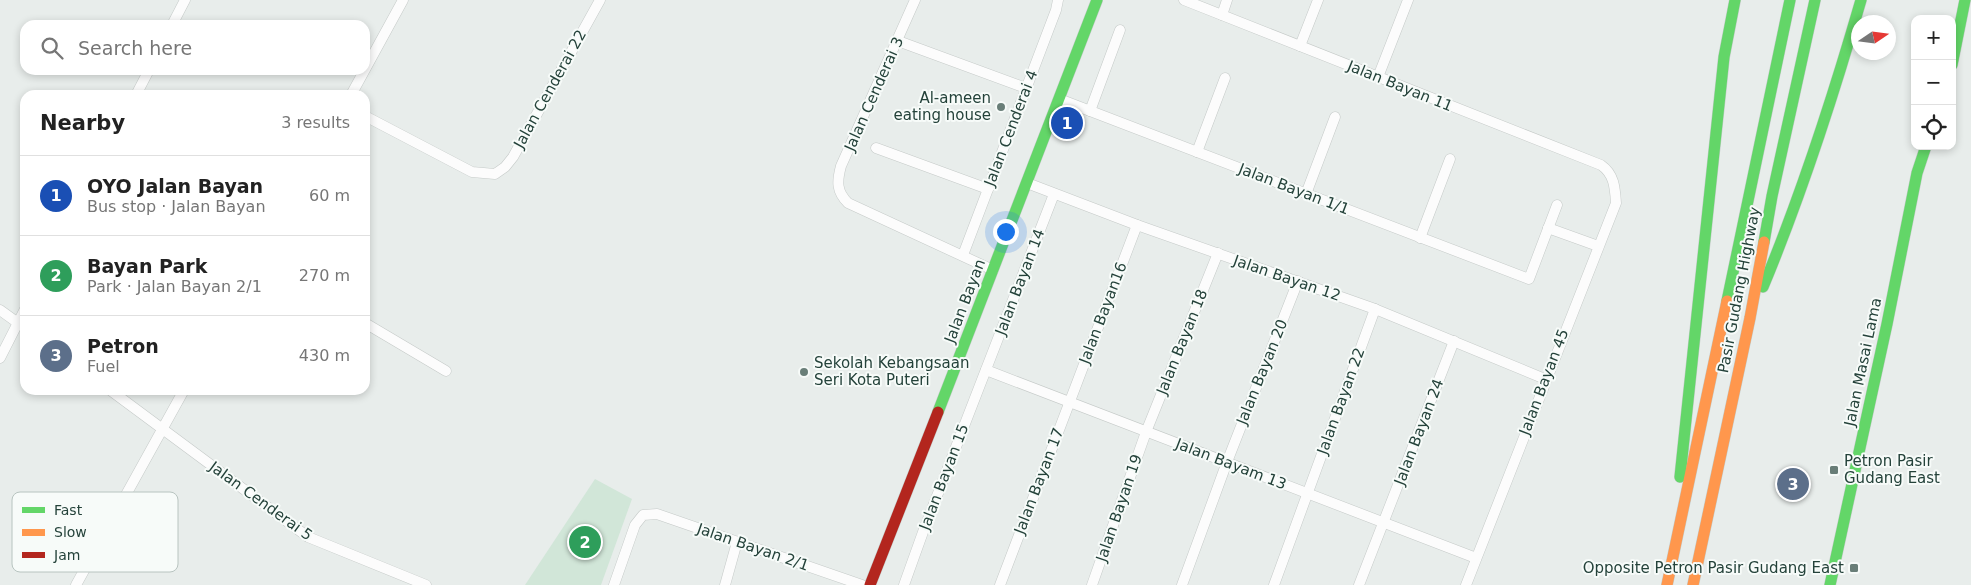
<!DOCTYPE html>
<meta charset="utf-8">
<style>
body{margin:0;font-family:"DejaVu Sans",sans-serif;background:#f2f2f2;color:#222}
.controls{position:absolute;right:15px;top:15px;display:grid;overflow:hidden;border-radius:10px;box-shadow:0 2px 8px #0003}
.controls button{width:45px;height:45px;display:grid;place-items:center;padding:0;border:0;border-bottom:1px solid #e0e0e0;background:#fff;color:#222;font:25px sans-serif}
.compass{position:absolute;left:1851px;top:15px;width:45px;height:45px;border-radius:50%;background:#fff;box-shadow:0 2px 8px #0003;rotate:77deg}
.you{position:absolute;left:1005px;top:231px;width:18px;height:18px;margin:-12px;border:4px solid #fff;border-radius:50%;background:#1a73e8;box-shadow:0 0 0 8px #1a73e833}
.badge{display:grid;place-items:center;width:32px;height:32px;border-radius:50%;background:#697e78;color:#fff;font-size:16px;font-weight:700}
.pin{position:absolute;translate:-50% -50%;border:2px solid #fff;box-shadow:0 1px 5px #0006}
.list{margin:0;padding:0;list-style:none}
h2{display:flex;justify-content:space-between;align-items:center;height:65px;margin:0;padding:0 20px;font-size:21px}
h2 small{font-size:16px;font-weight:400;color:#767676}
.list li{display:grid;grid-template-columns:32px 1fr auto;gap:15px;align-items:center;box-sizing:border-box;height:80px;padding:0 20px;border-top:1px solid #e0e0e0}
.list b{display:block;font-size:19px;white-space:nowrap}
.list p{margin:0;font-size:16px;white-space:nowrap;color:#767676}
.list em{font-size:16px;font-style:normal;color:#767676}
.icon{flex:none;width:28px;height:28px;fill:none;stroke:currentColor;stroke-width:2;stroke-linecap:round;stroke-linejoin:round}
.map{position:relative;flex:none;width:1971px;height:585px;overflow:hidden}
.search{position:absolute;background:#fff;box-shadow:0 2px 8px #0003;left:20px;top:20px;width:350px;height:55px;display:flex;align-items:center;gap:12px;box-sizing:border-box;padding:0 18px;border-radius:15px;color:#767676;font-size:19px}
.panel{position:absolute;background:#fff;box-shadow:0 2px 8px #0003;left:20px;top:90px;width:350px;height:305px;border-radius:15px}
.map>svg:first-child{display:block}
</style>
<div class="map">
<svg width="1971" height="585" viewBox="0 0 1971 585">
<rect width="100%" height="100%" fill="#e8edeb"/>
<!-- green -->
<path fill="#d1e6d8" d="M595,479L632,499L601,585H525Z"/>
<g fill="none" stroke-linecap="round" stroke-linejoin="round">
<!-- street casing -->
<g stroke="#c5cac8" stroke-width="11">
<g id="street">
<path d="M915,0L841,166C837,181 836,191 848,203L993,270"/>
<path d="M1184,0L1601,165C1614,174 1615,187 1616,203L1466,585"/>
<path d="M1222,15L1227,0"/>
<path d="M172,25L185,0"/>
<path d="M898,41L1026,88"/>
<path d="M1300,46L1318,0"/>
<path d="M1378,77L1408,0"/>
<path d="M136,95L149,70"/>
<path d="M351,95L403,0"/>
<path d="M1059,99L1529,279L1557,205"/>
<path d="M1090,111L1120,30"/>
<path d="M365,116L472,172L495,174L505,167L513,157L600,0"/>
<path d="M876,148L988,189"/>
<path d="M1197,152L1225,78"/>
<path d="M1027,183L1137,225L1375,309L1545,379"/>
<path d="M1306,194L1335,117"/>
<path d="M1548,228L1598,246"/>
<path d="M1420,238L1450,159"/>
<path d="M963,255L1056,10L1058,0"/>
<path d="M0,310L25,328"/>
<path d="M365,323L446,371"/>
<path d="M0,358L25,309"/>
<path d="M986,370L1476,558"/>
<path d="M110,390L308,537L426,585"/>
<path d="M76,585L184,390"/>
<path d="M614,585L635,525L643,515L657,514L862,585"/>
<path d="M725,585L737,542"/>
<path d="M904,585L923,532L1054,194"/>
<path d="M1000,585L1137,225"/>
<path d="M1092,585L1146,432L1218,253"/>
<path d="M1182,585L1227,462L1298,281"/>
<path d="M1274,585L1375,309"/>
<path d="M1359,585L1454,341"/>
</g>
</g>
<!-- fast casing -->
<g stroke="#c3cbc8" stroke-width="12">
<g id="fast">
<path d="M1952,65L1965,0"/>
<path d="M1764,242L1772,196L1815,0"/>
<path d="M1763,287C1802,193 1833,97 1861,0"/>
<path d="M1727,301L1790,0"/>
<path d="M938,412L1097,0"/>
<path d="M1680,477L1724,57L1735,0"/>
<path d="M1830,585L1887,324L1917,173L1926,146"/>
</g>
</g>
<!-- slow casing -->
<g stroke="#c3cbc8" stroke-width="12">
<g id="slow">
<path d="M1667,585L1727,301"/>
<path d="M1693,585L1750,318L1764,242"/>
</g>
</g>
<!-- jam casing -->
<g stroke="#c3cbc8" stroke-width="12">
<path id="jam" d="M870,585L938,412"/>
</g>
<!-- street -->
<use href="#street" stroke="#fcfcfc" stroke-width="10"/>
<!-- fast -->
<use href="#fast" stroke="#63d668" stroke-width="11"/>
<!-- slow -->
<use href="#slow" stroke="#ff974d" stroke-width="11"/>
<!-- jam -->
<use href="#jam" stroke="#b3261e" stroke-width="11"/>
</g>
<!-- markers -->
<g fill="#697e78" stroke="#f7fbf9" stroke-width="2">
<circle cx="1001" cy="107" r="5"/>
<circle cx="804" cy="372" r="5"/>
<rect x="1829" y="465" width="10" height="10" rx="2.5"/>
<rect x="1849" y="563" width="10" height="10" rx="2.5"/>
</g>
<g text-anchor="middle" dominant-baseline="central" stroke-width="4" stroke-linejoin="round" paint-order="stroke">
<!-- street labels -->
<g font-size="15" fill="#24423a" stroke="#f7fbf9">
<text transform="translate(1400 86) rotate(22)">Jalan Bayan 11</text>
<text transform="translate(550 89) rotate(-61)">Jalan Cenderai 22</text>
<text transform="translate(874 94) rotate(-66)">Jalan Cenderai 3</text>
<text transform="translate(1011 128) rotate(-69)">Jalan Cenderai 4</text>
<text transform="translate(1294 189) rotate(21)">Jalan Bayan 1/1</text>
<text transform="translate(1287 278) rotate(19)">Jalan Bayan 12</text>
<text transform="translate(1020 282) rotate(-69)">Jalan Bayan 14</text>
<text transform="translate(1739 290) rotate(-79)">Pasir Gudang Highway</text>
<text transform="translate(965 301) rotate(-69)">Jalan Bayan</text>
<text transform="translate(1103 313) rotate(-69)">Jalan Bayan16</text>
<text transform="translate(1182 342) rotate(-68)">Jalan Bayan 18</text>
<text transform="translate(1863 362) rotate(-78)">Jalan Masai Lama</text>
<text transform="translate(1262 372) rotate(-68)">Jalan Bayan 20</text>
<text transform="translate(1544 382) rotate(-69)">Jalan Bayan 45</text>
<text transform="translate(1341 401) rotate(-70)">Jalan Bayan 22</text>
<text transform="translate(1419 432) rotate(-69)">Jalan Bayan 24</text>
<text transform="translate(1231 464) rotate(21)">Jalan Bayam 13</text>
<text transform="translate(944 477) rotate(-69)">Jalan Bayan 15</text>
<text transform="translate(1039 481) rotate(-69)">Jalan Bayan 17</text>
<text transform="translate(261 501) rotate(36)">Jalan Cenderai 5</text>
<text transform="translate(1119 508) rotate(-71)">Jalan Bayan 19</text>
<text transform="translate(753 547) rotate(19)">Jalan Bayan 2/1</text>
</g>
<!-- poi labels -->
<g font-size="15" fill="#24423a" stroke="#f7fbf9" text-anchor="end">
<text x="991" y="98">Al-ameen<tspan x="991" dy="17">eating house</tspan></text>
<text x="814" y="363" text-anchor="start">Sekolah Kebangsaan<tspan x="814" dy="17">Seri Kota Puteri</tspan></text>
<text x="1844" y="461" text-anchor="start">Petron Pasir<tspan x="1844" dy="17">Gudang East</tspan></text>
<text x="1844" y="568">Opposite Petron Pasir Gudang East</text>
</g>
</g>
<!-- legend -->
<rect x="12" y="492" width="166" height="80" rx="8" fill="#f7fbf9" stroke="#b8c4c0" stroke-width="1"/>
<rect x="22" y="507" width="23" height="6" fill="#63d668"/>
<rect x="22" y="529" width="23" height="7" fill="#ff974d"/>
<rect x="22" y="552" width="23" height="6" fill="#b3261e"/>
<g font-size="14" fill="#24423a">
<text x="54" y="515">Fast</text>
<text x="54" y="537">Slow</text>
<text x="54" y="560">Jam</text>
</g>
</svg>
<div class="controls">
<button>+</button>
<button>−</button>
<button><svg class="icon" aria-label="locate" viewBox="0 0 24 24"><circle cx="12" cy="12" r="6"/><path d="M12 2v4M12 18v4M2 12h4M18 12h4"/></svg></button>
</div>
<svg class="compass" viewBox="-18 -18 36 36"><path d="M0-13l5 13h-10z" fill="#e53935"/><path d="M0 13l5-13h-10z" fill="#767676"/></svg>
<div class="you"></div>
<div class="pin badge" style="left:1067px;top:123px;background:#1a4fb4">1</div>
<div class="pin badge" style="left:585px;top:542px;background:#2e9e5b">2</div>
<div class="pin badge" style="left:1793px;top:484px;background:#5c6f8a">3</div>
<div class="search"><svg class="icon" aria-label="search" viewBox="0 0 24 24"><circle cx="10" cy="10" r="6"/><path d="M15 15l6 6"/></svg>Search here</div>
<section class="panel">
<h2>Nearby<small>3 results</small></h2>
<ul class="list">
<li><span class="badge" style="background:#1a4fb4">1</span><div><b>OYO Jalan Bayan</b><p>Bus stop · Jalan Bayan</p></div><em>60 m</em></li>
<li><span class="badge" style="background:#2e9e5b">2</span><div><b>Bayan Park</b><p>Park · Jalan Bayan 2/1</p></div><em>270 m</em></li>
<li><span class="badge" style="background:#5c6f8a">3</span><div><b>Petron</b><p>Fuel</p></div><em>430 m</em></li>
</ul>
</section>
</div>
